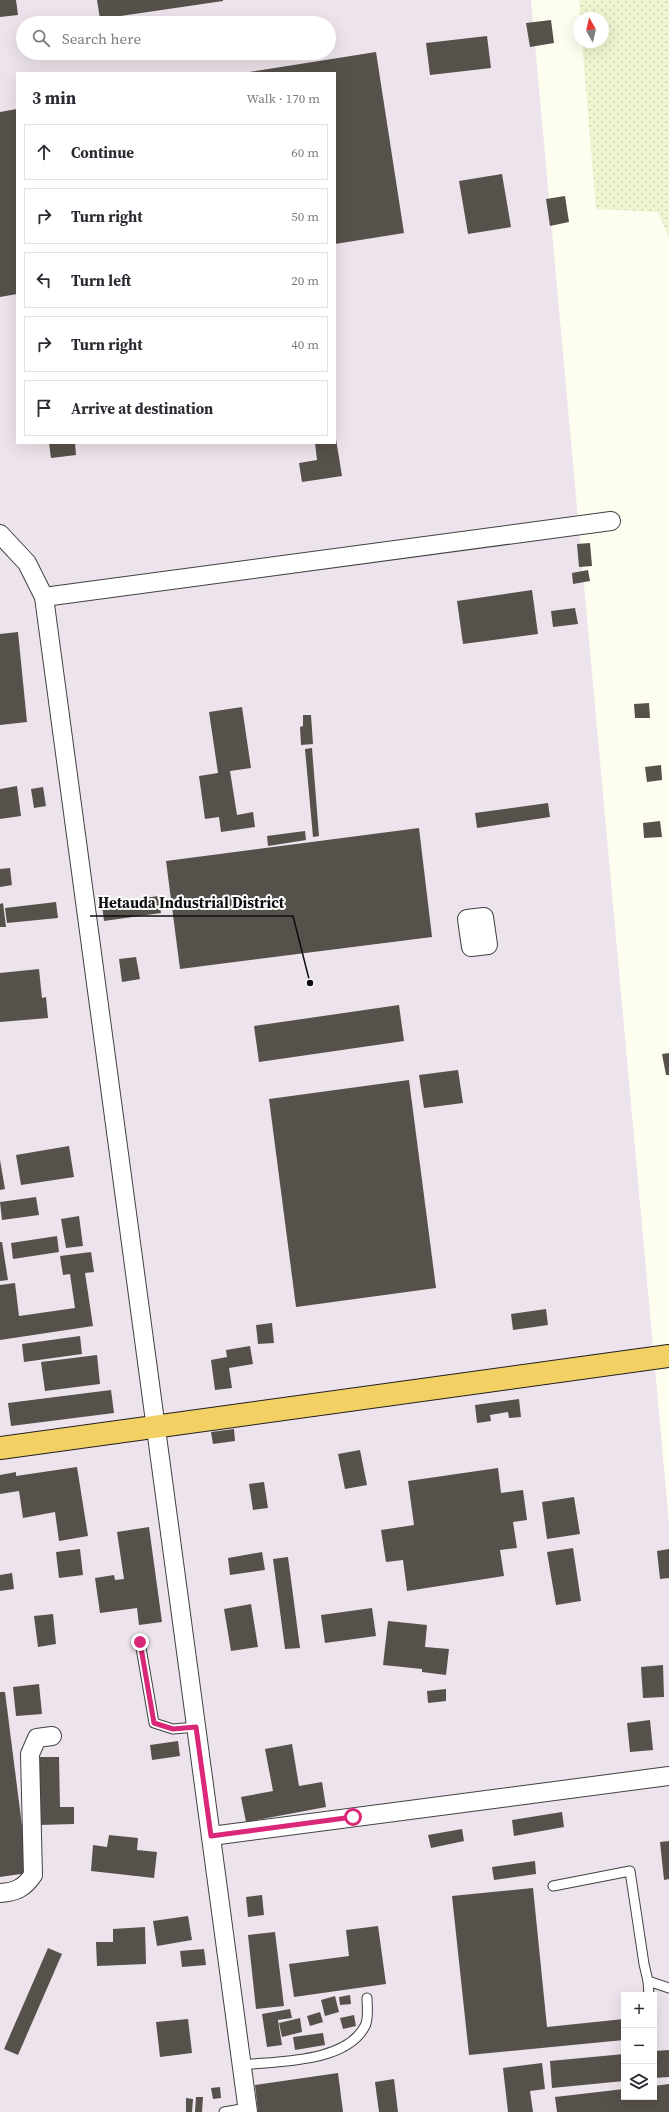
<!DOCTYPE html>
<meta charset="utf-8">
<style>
body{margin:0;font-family:"Source Serif 4",serif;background:#f7f7f7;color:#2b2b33}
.controls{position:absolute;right:12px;bottom:12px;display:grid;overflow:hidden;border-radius:0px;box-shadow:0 4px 16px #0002}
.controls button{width:36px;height:36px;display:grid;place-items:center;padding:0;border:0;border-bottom:1px solid #e1e1e2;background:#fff;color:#2b2b33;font:20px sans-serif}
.compass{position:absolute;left:573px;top:12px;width:36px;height:36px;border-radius:50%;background:#fff;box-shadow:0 4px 16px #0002;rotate:352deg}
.stop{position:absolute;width:12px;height:12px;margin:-9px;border:3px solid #db2777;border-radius:50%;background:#fff}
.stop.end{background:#db2777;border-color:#fff;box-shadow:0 1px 4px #0008}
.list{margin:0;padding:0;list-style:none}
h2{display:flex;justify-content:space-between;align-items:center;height:52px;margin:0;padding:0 16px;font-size:17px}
h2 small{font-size:13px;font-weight:400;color:#7c7c81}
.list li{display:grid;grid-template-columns:26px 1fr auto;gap:12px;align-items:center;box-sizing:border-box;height:56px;margin:0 8px 8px;padding:0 8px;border:1px solid #e1e1e2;border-radius:0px}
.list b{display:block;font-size:15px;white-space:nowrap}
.list em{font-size:13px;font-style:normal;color:#7c7c81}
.icon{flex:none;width:22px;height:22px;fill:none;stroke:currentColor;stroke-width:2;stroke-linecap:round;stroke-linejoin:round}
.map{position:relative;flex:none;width:669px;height:2112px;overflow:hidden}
.search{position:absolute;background:#fff;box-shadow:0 4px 16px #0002;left:16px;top:16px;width:320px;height:44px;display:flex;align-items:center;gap:10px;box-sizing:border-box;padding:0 14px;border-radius:22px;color:#7c7c81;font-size:15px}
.panel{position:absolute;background:#fff;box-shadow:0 4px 16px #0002;left:16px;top:72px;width:320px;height:372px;border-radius:0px}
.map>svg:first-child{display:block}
</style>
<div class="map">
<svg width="669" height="2112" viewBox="0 0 669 2112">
<defs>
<pattern id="farmland-dots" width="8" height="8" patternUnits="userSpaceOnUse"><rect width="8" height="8" fill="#f1f4d1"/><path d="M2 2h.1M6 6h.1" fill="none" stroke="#cdd0b2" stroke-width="1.8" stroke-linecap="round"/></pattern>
</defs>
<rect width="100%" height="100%" fill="#fefef0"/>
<!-- industrial -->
<path fill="#ede3ec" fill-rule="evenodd" d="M0,0H531L669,1523V2112H0ZM23,23H329V53H23ZM17,73H335V443H17ZM624,1995H654V2097H624Z"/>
<!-- farmland -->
<path fill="url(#farmland-dots)" d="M579,0H669V238L658,212L596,209L582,42H603V18H580Z"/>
<!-- building -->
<g fill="#57514b">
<path d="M0,0H16L18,15L0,17Z"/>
<path d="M97,0H223V1L100,19Z"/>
<path d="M551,20L554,43L530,47L526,23Z"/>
<path d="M487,36L491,68L430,75L426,43Z"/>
<path d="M376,52L404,233L335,244V73L249,72Z"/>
<path d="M17,109V294L0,297V112Z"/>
<path d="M502,174L511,227L468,234L459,181Z"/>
<path d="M565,196L569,222L550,226L546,199Z"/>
<path d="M335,433L342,476L302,482L299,463L317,460L315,443H335Z"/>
<path d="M49,443H75L76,455L51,458Z"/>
<path d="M590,543L592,566L579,567L577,544Z"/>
<path d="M588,570L590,581L573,584L572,573Z"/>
<path d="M532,590L538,634L463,644L457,601Z"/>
<path d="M575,608L578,624L553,627L551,611Z"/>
<path d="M18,632L27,722L0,725V634Z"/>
<path d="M649,703L650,718H635L634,704Z"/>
<path d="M242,707L251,768L230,771L237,815L253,812L255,827L221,832L219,817L205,819L199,776L218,773L209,712Z"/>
<path d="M303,715H311L313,744L301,745L300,727L303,726Z"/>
<path d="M312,748L319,836L313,837L305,749Z"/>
<path d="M661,765L662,780L647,782L645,767Z"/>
<path d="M17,786L21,816L0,819V789Z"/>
<path d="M43,787L46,806L34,808L31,789Z"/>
<path d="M548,803L550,817L477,828L475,813Z"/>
<path d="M660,821L662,837L644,838L643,823Z"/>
<path d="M419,828L432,937L180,969L166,861Z"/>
<path d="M305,831L306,840L268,846L267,836Z"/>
<path d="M10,868L12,885L0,887V869Z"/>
<path d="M158,896L161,913L104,921L102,905Z"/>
<path d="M56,902L58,918L7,923L5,908Z"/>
<path d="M3,903L6,927H0V904Z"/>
<path d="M136,957L140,979L122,982L119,959Z"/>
<path d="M39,969L42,998L46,997L48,1018L0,1022V973Z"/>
<path d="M399,1005L404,1041L259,1062L254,1026Z"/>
<path d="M669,1053V1075H666L662,1054Z"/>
<path d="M458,1070L463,1103L424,1108L419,1075Z"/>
<path d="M409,1080L436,1288L296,1307L269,1099Z"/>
<path d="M69,1146L74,1177L21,1185L16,1155Z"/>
<path d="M0,1160L5,1189L0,1190Z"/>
<path d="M36,1197L39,1215L2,1220L0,1202Z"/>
<path d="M79,1216L83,1246L66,1248L61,1219Z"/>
<path d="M57,1236L59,1252L13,1259L11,1243Z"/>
<path d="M0,1242H2L8,1280L0,1281Z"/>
<path d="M91,1252L94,1272L85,1273L93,1326L0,1340V1285L15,1283L19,1316L75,1308L70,1274L63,1275L60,1256Z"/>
<path d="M546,1309L548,1325L513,1330L511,1314Z"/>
<path d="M272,1323L274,1343L258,1344L256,1325Z"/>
<path d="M80,1336L82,1354L24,1362L22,1344Z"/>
<path d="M250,1346L253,1364L229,1368L232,1388L215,1390L211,1360L227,1357L226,1350Z"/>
<path d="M97,1355L100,1384L45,1391L41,1362Z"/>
<path d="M111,1390L114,1413L11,1426L8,1403Z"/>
<path d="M519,1399L521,1417L509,1418L508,1412L490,1415L491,1421L477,1423L475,1405Z"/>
<path d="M234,1429L235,1441L213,1444L211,1432Z"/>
<path d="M360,1450L367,1485L345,1489L338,1454Z"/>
<path d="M77,1467L88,1536L59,1541L55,1512L23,1518L19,1491L0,1494V1475L16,1472V1476Z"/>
<path d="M498,1468L501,1493L523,1490L527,1520L513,1522L517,1548L500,1550L504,1576L407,1591L403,1560L386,1562L381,1530L414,1525L408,1481Z"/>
<path d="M264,1482L268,1508L253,1510L249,1484Z"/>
<path d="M574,1497L580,1534L547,1539L542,1502Z"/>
<path d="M149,1527L162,1622L139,1625L137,1608L100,1613L95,1578L114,1575L115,1580L124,1579L117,1532Z"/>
<path d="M573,1548L581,1601L556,1605L547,1552Z"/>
<path d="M80,1549L83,1575L59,1578L56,1552Z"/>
<path d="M669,1549V1578L660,1579L657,1551Z"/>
<path d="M262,1552L265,1570L230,1575L228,1558Z"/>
<path d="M288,1557L300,1648L285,1649L273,1559Z"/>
<path d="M12,1573L14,1589L0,1591V1575Z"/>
<path d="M251,1604L258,1647L231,1651L224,1609Z"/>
<path d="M372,1608L376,1636L325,1643L321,1615Z"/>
<path d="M53,1614L56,1644L38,1647L34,1616Z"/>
<path d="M388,1621L427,1625L425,1647L449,1649L446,1675L422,1672V1669L383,1665Z"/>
<path d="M663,1665L664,1697L643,1698L641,1667Z"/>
<path d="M39,1684L42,1714L16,1716L13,1687Z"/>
<path d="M446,1689V1701L428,1703L427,1691Z"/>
<path d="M0,1692H5L28,1873L0,1877Z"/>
<path d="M650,1720L653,1750L630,1752L627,1723Z"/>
<path d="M178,1741L180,1756L152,1760L150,1745Z"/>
<path d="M292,1744L299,1786L322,1782L326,1807L246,1822L241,1797L273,1791L265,1749Z"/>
<path d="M38,1757H59L60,1807H74V1824L39,1825Z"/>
<path d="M562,1812L564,1827L514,1836L512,1820Z"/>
<path d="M462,1829L464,1841L431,1848L428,1835Z"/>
<path d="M109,1835L138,1838L137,1850L157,1852L154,1878L91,1871L93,1845L107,1847Z"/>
<path d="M669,1841V1879L664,1880L660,1842Z"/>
<path d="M535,1861L536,1874L494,1880L492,1867Z"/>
<path d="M533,1888L547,2027L624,2019V2040L469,2055L452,1896Z"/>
<path d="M262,1895L264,1915L248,1917L246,1897Z"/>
<path d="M188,1916L192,1940L157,1946L153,1921Z"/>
<path d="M378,1926L386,1984L294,1997L289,1964L349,1956L346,1930Z"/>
<path d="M145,1927L146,1964L97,1966L96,1942H113V1929Z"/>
<path d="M275,1932L284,2006L256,2009L248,1935Z"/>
<path d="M48,1948L62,1954L18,2055L4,2049Z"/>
<path d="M204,1949L206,1965L182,1967L180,1951Z"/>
<path d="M350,1995L351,2004L340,2005L339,1997Z"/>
<path d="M335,1996L339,2012L325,2016L321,2000Z"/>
<path d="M290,2009L292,2018L278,2020L282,2045L267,2047L262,2014Z"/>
<path d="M320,2012L323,2022L310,2026L307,2016Z"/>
<path d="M354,2015L356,2026L343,2029L340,2018Z"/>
<path d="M300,2018L302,2032L282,2037L279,2023Z"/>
<path d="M188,2019L192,2053L160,2057L156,2022Z"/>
<path d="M323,2033L325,2045L295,2050L293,2037Z"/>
<path d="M669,2050V2077L654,2078V2051Z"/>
<path d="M624,2054V2081L552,2088L550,2061Z"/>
<path d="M542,2063L545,2089L530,2091L533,2112H508L503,2068Z"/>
<path d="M338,2073L343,2112H258L255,2085Z"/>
<path d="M394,2079L398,2112H379L375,2082Z"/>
<path d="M669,2084V2112H557L555,2097L624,2089V2097H654V2086Z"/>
<path d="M220,2087L221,2098L213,2099L211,2088Z"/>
<path d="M196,2097H203L202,2112H195Z"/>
<path d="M186,2098L193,2099L192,2112H186Z"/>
</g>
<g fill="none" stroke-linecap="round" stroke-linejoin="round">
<!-- service casing -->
<g stroke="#414141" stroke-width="11">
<g id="service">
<path d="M140,1642L154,1723L173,1729L196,1727"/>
<path d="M553,1886L630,1871L644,1964L648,1981L669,1988"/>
<path d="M648,1981L649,1995"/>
<path d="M242,2065C278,2061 346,2063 365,2026C369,2019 367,2006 367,1998"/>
<path d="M224,2112L247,2108"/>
</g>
</g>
<!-- minor casing -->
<g stroke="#414141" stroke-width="20">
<g id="minor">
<path d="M0,534L27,563L44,597L248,2112"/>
<path d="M44,597L611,521"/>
<path d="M484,917L488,945L471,947L467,919Z"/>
<path d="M211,1836L669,1776"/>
<path d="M0,1893C16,1892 24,1888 33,1875L30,1754L37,1738L52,1736"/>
</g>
</g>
<!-- trunk casing -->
<g stroke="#1f1f1f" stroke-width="24">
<path id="trunk" d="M0,1448L669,1356"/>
</g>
<!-- service -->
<use href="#service" stroke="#fff" stroke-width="9"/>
<!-- minor -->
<use href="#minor" stroke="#fff" stroke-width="18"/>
<!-- trunk -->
<use href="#trunk" stroke="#f2d064" stroke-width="22"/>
</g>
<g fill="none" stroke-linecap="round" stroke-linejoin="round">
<!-- route -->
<path stroke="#db2777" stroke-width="5" d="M140,1642L154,1723L173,1729L196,1727L211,1836L353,1817"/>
</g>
<!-- callouts -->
<path fill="none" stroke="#0e0e0e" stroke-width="1.5" d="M310 983L293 916H90"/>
<circle fill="#0e0e0e" stroke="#fff" stroke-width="1.5" cx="310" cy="983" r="4"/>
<g font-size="15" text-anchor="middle" font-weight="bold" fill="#0e0e0e" stroke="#fff" stroke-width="4" stroke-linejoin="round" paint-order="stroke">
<text x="191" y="908">Hetauda Industrial District</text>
</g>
</svg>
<div class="controls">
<button>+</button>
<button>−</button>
<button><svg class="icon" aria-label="layers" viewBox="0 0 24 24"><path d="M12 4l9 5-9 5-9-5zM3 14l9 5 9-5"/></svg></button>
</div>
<svg class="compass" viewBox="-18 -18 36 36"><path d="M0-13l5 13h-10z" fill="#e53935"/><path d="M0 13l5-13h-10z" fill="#7c7c81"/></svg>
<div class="stop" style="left:353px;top:1817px"></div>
<div class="stop end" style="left:140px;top:1642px"></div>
<div class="search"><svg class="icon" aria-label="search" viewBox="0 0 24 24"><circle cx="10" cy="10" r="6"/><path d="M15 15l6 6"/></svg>Search here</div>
<section class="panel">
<h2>3 min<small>Walk · 170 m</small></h2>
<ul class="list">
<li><svg class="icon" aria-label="ahead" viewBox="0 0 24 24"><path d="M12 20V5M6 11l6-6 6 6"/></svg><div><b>Continue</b></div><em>60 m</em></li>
<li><svg class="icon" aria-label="right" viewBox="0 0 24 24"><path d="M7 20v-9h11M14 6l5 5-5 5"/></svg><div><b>Turn right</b></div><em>50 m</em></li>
<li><svg class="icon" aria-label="left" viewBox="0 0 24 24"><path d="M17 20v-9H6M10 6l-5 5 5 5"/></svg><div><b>Turn left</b></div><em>20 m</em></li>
<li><svg class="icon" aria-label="right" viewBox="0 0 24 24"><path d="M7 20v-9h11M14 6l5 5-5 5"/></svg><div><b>Turn right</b></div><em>40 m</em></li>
<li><svg class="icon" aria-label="arrive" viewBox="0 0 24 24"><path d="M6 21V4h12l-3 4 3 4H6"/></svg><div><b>Arrive at destination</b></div></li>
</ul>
</section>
</div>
